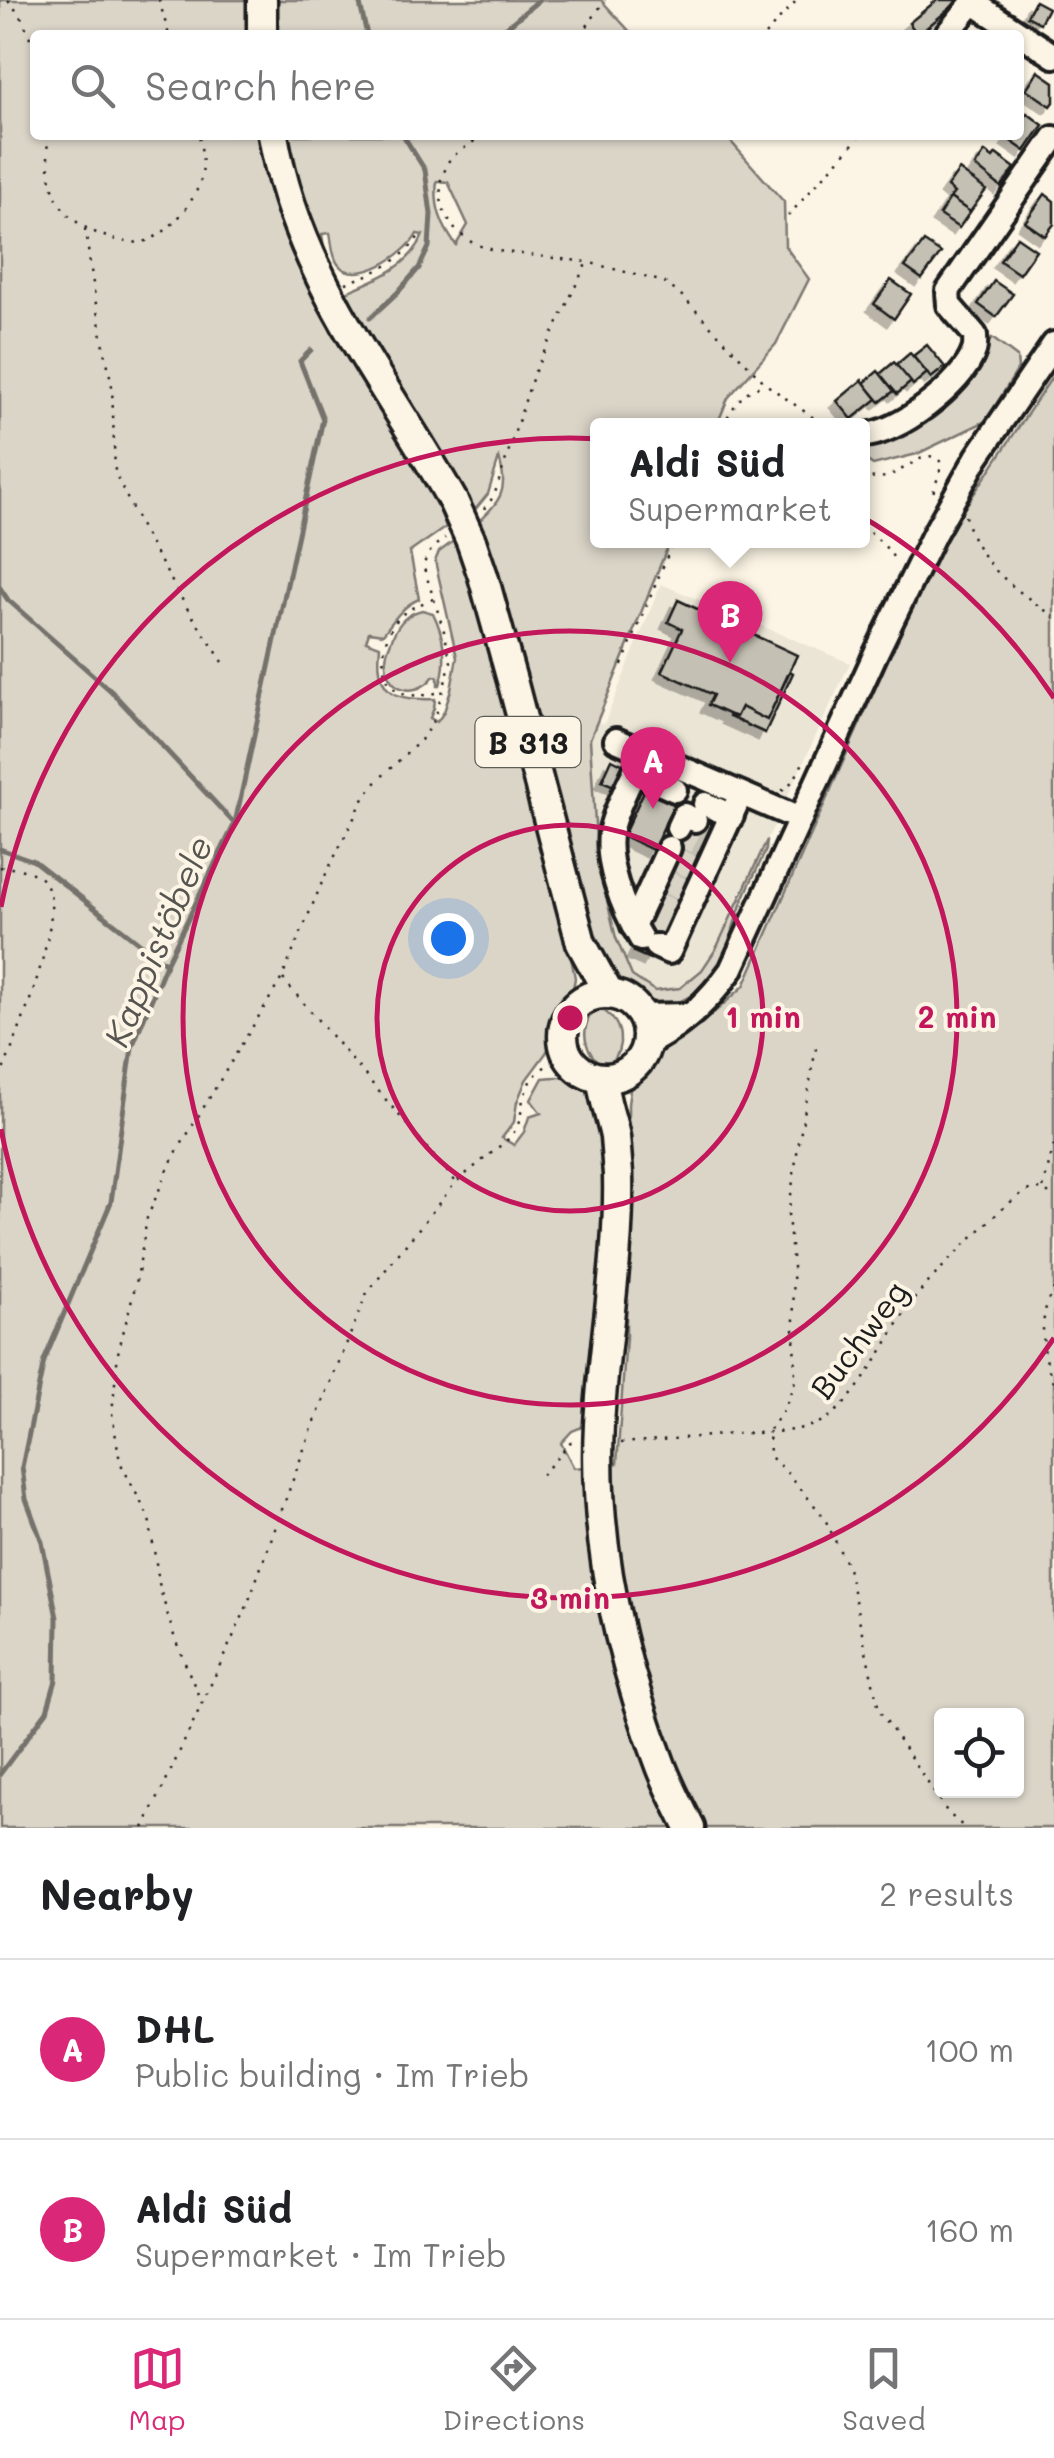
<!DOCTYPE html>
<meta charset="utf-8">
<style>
body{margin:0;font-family:Mali,sans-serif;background:#f6f6f6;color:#202124}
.controls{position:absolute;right:30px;bottom:30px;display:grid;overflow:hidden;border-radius:10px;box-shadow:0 2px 8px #0004}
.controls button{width:90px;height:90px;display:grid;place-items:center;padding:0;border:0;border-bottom:2px solid #e0e0e0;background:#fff;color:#202124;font:50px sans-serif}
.you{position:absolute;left:448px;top:938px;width:35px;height:35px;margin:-25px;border:8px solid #fff;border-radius:50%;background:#1a73e8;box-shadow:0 0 0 15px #1a73e833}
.badge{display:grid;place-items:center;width:65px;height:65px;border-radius:50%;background:#db2777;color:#fff;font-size:32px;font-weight:700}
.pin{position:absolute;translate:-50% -82px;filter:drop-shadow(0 2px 5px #0008)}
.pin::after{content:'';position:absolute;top:52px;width:35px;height:30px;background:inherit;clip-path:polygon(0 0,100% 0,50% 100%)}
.popup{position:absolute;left:590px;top:418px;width:280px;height:130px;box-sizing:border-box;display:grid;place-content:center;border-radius:10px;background:#fff;filter:drop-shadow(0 2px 8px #0005);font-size:32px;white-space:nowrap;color:#757577}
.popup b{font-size:38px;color:#202124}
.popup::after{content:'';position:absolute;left:50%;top:100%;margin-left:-20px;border:20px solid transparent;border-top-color:#fff}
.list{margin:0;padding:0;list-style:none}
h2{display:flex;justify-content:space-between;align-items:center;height:130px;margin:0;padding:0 40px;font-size:42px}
h2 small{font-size:32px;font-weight:400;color:#757577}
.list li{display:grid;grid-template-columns:65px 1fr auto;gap:30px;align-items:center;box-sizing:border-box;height:180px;padding:0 40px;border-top:2px solid #e0e0e0}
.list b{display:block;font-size:38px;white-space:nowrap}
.list p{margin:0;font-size:32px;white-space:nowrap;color:#757577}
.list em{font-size:32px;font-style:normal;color:#757577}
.icon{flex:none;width:55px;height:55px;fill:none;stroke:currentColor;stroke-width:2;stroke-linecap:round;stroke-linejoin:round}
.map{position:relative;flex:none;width:1054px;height:1828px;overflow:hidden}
.search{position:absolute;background:#fff;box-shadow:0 2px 8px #0004;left:30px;right:30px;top:30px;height:110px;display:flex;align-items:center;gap:25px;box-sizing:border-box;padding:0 35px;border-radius:10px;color:#757577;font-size:38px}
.sheet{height:490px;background:#fff}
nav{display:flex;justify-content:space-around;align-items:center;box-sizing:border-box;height:140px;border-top:2px solid #e0e0e0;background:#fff;font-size:28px;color:#757577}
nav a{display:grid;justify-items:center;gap:5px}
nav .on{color:#db2777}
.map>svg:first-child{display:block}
</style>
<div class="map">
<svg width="1054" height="1828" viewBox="0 0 1054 1828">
<defs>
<filter id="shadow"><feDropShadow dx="-7" dy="7" stdDeviation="0" flood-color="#0004"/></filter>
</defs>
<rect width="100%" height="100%" fill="#fcf5e5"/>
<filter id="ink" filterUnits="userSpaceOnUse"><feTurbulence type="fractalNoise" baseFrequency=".01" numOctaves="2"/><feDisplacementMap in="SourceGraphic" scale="20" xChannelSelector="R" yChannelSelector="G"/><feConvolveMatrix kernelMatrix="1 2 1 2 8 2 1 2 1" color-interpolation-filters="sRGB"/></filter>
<g filter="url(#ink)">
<!-- built -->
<path fill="#ebe5d6" d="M661,584L850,663L716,949L702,970L680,988L654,991L632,976L616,938L597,858L590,739L596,722L604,724Z"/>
<!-- green -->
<g fill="#dbd5c8" stroke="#7c7872" stroke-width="2.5" fill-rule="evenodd">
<path d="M0,0H249V35H35V135H260L266,165L282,226L314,299L433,492L446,527L410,552L419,599C402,606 394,620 383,634L369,632L366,641L380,646C375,692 392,701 435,699L434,708L430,718L437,722L444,712L451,690L457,657L435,561L439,552L455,540L476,600L563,916L575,978L572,994L556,1021L553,1040L546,1053L526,1080L517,1102L514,1122L502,1138L514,1145L524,1132L529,1117L541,1113L531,1100L543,1078C559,1076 574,1075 585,1088C620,1131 592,1363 587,1425L572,1431L561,1443L574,1468L617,1464L626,1337V1261L629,1196L628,1104L631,1083L656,1055L699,1026L744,986L937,549L1054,374V1828H0ZM942,1716H1016V1790H942Z"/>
<path d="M273,0H601L633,35H272Z"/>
<path d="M284,135H725L784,202L785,246L809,279L776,344L728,398L717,425L598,426V540L670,541L590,739L597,858L616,938L632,976L655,991L680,988L702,970L716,949L767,840L766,850C758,868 748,886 741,905C727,942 726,972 690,996C668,1010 639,1008 620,990C614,983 610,971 606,963C572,893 559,803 539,728C521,658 501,590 478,522C501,500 509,490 499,458L488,494L474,511L427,428L351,312L346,292C375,280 411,267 423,235L417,234C408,253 356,288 338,264C332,256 332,242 330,233L322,234L325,255L323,256L293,173ZM437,181L448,182L468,225L456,245C441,225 434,206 437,181Z"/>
<path d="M992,338L1017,357L1018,369L986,421L917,454L873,465L866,460L868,446L894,436L971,369Z"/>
<path d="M422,610L433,613C444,635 448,661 440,685H438V677L434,676C416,700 384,691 386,659C386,651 391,643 393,636C400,621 407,614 422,610Z"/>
<path d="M601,1009C623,1022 626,1046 610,1065L603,1066C584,1052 580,1031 592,1012Z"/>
</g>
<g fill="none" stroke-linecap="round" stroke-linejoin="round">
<!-- stream -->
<g stroke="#75726c" stroke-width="5">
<path d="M359,0L367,35"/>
<path d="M497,35L539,0"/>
<path d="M370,318L398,292L419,268L429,247L431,214L425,170L403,135"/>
<path d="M0,588L8,600L111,691L234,823"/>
<path d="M0,849L34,861L165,963"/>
<path d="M0,1774L47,1711L56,1680L57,1618L42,1542L26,1499L22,1467L44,1361L111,1202L132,1047L166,964L235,823L323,419L300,361L311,350"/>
</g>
</g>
<!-- building -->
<g fill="#c4c0b3" stroke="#1c1c1c" stroke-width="2.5" filter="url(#shadow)">
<path d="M937,0H960L918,35L909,23Z"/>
<path d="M1035,1L1048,8L1040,23L1027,16Z"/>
<path d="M1038,71L1054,82V102L1051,106L1026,89Z"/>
<path d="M1027,113L1043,125L1025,151L1008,139L1011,135H1019V124Z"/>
<path d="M985,152L993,158L996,154L1015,168L1001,187L975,166Z"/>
<path d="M959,170L986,190L970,212L950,198L954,193L947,187Z"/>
<path d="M1045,194L1054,201V224L1045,236L1025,222Z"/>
<path d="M950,198L970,212L959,228L939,215Z"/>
<path d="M1017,237L1036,250L1019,274L1000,261Z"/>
<path d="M924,242L941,253L922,279L905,267Z"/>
<path d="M891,280L911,294L894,319L874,304Z"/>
<path d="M994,281L1013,294L996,317L978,304Z"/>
<path d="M927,345L945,367L931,378L913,356Z"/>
<path d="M910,353L927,373L913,385L896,365Z"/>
<path d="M894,362L911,382L897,394L880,374Z"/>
<path d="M878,371L894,391L880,402L864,383Z"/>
<path d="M862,380L877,399L852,419L837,401Z"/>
<path d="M678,600L797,655L767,720L741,707L736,717L730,715L708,705L713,695L662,672L682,629L668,622Z"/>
<path d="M790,671L793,673L765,733L729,717L730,715L736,717L741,707L767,720Z"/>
<path d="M612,759L624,765L614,786L602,781Z"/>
<path d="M645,789L675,803L653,850L623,836Z"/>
<path d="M697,817L712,824L650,959L634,952L680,853L657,843L666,822L689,833Z"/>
</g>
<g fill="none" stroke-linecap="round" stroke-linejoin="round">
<!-- minor-tunnel -->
<g stroke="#dad4c7" stroke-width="22" stroke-dasharray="22 11" stroke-linecap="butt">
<path d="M676,833L702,845"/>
<path d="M677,860L692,867"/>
<path d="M667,882L682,889"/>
<path d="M657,904L672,911"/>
<path d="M649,921L664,928"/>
</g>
<!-- minor casing -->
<g stroke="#1c1c1c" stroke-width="30">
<g id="minor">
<path d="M974,3L1054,56"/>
<path d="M946,35L975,0"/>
<path d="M862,435C896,436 964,383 974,351C976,346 975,340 975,335L949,305L948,291L1054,138"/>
<path d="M616,740L800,819"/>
<path d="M635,772L675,790"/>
<path d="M705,804L732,816"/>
<path d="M678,828L684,815L695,820"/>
<path d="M633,926L669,848"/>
<path d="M641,939C624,911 602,858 612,825C619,800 633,776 644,752"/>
<path d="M656,946L669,952L741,794"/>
<path d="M642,1016L688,1015"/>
<path d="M647,1044C681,1027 709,1001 731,970L876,653L934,534L977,457L1054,344"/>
</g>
</g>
<!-- major casing -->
<g stroke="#1c1c1c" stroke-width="35">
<g id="major">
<path d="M262,35V0"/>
<path d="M273,135C297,277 386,381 454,503"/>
<path d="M471,541L483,576L513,684L581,943L609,994"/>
<circle cx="605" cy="1036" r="42"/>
<path d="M602,1078C603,1099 611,1116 615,1137C616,1149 617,1162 618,1174C620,1258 604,1341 599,1424C593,1540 620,1659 661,1766C669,1787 680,1808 690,1828"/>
</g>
</g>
<!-- path -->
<g stroke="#1c1c1c" stroke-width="2.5" stroke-dasharray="2.5 8" stroke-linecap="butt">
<path d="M8,0L22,18L35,50"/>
<path d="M159,0L169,35"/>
<path d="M581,35L605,0"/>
<path d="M765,35L797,0"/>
<path d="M47,135C48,158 48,184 60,204C70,220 87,230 104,236C114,240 130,244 142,242C168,237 198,199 202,174C204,161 201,148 199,135"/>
<path d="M483,135L450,158L440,182L442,208L456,231L474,244L497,251L587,262L664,282L682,296L767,385L825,426"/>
<path d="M788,216L861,135"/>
<path d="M85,229L97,311L112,386L115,473L143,531L187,608L223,662"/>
<path d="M346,283C374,274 405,260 420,234"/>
<path d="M722,426C734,407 742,389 765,385"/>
<path d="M862,473C893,495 924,436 942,464L933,493"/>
<path d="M484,509L494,496L534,373L587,262"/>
<path d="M965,516C978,566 1015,588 1054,617"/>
<path d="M862,525L884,545L897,562"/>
<path d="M433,599C423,603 412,607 404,613C394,621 387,634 385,646C377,688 401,703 440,692"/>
<path d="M622,665L674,540"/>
<path d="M782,791L794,780L804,761"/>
<path d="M0,867C18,869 37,869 47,886C66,918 15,1043 0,1077"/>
<path d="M283,979L456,1182"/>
<path d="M816,1048L797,1153L788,1216L793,1266L795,1381L785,1408L769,1431L770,1456L789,1475L824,1517L848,1568L879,1710L948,1813L965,1828"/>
<path d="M1043,1188L1054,1144"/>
<path d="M1054,1288C1037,1316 1042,1355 1054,1384"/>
<path d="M621,1443C659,1440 697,1437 736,1434C763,1432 801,1434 826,1419C859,1399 889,1335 912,1302C926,1282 1008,1198 1027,1191C1028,1190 1042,1189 1043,1189L1054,1198"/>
<path d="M542,1475L574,1438"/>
<path d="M202,1704L175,1639L160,1589L149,1518L120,1462L112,1413L118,1353L137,1279L147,1218L173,1158L282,978L323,880L363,800L378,780L421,740L435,718L451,662L444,631L423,565L432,548L445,538"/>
<path d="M144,1828L245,1611L307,1441L367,1293L456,1182L512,1136L520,1120L523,1099L531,1079L565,1049"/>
</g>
<!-- minor -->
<use href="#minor" stroke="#fcf5e5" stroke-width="22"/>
<!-- major -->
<use href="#major" stroke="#fcf5e5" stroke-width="28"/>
<!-- major-bridge casing -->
<g stroke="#1c1c1c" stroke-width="35" stroke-linecap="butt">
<path id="major-bridge" d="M454,503L471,541"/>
</g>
<!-- major-bridge -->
<use href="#major-bridge" stroke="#fcf5e5" stroke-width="28"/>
</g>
</g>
<!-- distance rings -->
<g fill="none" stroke="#c2185b" stroke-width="5">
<circle cx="570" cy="1018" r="193"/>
<circle cx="570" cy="1018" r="387"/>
<path d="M1054 1338A580 580 0 0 1 1 1129M1 907A580 580 0 0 1 1054 698"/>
</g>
<g text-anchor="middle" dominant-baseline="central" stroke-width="8" stroke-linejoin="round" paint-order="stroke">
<!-- shield labels -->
<rect fill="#fcf5e5" stroke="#5f5d58" stroke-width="2.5" x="475.5" y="717" width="105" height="50" rx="8"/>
<g font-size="30" font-weight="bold" fill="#1c1c1c">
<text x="528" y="742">B 313</text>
</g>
<!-- street labels -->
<g font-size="32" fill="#1c1c1c" stroke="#fcf5e5">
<text transform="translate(858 1339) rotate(-53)">Buchweg</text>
</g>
<!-- water labels -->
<g font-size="35" font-style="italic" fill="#575551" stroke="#fcf5e5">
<text transform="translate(157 941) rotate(-67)">Kappistöbele</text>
</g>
</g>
<circle cx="570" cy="1018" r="15" fill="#c2185b" stroke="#fcf5e5" stroke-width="5"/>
<g font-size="30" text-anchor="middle" font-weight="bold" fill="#c2185b" stroke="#fcf5e5" stroke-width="8" stroke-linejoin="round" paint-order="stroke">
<text x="763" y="1028">1 min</text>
<text x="957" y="1028">2 min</text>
<text x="570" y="1609">3 min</text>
</g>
</svg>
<div class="controls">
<button><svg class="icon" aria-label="locate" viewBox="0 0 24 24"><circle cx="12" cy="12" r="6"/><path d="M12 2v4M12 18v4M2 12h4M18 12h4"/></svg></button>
</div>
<div class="you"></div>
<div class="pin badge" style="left:653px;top:809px">A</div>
<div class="pin badge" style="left:730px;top:663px">B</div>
<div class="popup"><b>Aldi Süd</b>Supermarket</div>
<div class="search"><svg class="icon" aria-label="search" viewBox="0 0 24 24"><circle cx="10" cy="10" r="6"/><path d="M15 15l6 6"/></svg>Search here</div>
</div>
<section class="sheet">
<h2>Nearby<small>2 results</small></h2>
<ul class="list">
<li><span class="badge">A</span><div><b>DHL</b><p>Public building · Im Trieb</p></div><em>100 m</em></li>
<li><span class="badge">B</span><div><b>Aldi Süd</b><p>Supermarket · Im Trieb</p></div><em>160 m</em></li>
</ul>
</section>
<nav>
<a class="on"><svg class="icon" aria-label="map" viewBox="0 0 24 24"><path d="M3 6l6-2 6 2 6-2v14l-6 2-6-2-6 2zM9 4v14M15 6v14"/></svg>Map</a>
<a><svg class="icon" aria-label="directions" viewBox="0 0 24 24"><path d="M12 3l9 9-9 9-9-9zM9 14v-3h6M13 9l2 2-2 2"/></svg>Directions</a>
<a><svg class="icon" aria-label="saved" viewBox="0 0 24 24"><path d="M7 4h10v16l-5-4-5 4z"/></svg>Saved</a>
</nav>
